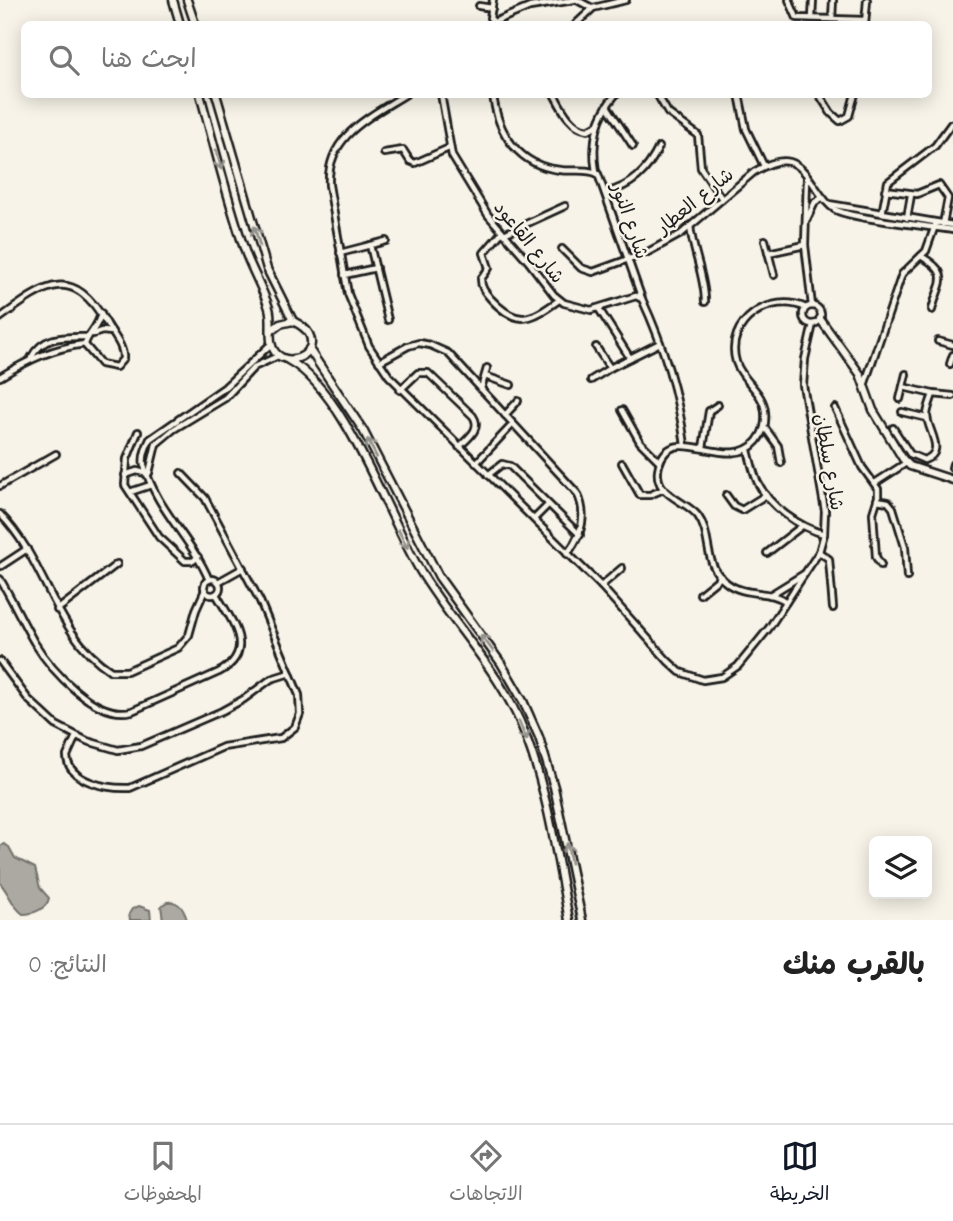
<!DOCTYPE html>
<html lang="ar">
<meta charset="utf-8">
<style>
body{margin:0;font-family:"Comic Neue","Playpen Sans Arabic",sans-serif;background:#f6f6f6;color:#222;direction:rtl}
.controls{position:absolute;right:21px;bottom:21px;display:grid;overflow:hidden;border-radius:10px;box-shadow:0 4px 18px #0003}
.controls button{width:63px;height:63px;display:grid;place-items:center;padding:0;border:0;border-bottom:2px solid #e0e0e0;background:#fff;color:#222;font:35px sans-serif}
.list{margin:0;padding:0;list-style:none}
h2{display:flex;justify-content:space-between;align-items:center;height:91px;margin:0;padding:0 28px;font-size:30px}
h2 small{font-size:23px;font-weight:400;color:#767676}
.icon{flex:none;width:38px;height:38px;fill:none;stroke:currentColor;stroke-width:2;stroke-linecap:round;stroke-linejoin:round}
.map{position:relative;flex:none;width:953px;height:920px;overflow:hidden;direction:ltr}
.search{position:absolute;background:#fff;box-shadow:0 4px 18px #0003;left:21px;right:21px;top:21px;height:77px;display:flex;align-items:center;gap:18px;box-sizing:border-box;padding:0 24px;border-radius:10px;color:#767676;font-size:26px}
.sheet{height:203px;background:#fff}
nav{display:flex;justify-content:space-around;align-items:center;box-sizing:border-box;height:98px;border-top:2px solid #e0e0e0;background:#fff;font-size:19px;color:#767676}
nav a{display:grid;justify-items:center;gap:4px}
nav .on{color:#111827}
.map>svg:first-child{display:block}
</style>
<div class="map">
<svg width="953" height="920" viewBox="0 0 953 920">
<rect width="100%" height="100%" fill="#f7f3e8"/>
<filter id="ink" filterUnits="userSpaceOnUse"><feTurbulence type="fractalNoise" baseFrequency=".0143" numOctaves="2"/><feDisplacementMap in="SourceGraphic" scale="14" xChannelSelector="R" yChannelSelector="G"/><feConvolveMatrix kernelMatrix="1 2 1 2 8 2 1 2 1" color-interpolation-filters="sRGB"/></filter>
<g filter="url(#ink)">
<!-- water -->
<g fill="#aca9a2" stroke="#72716c" stroke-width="2">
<path d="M4,844L9,847L15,858L35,868L40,888L49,898C47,909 33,914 23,914C12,906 9,893 0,883V846Z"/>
<path d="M167,902C179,900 184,909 187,920H163L161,906Z"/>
<path d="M139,906L150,910L151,920H130L129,914L132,909Z"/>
</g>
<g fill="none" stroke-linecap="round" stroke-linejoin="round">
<!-- street casing -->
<g stroke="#1c1c1c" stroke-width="10">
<g id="street">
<path d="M493,0L490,18L494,22L530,7L574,0"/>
<path d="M577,0L592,8"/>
<path d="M789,0L797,18L865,20"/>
<path d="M479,6L492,8"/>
<path d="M812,18L813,0"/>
<path d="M832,19L833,0"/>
<path d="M576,24L593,8L626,0"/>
<path d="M865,24L867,0"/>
<path d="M406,94C370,117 326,136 329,185L348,294L369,346L389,376L601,586L668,661L680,672L703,680L722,677L738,666L769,628L819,552L824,534L825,511L803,385L805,359L813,324"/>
<path d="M441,94L452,156L488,215L528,261L554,295L564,303L591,310L636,296L642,299C664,346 678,393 685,445"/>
<path d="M493,94C497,133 519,166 560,170C572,172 587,168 598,174L642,299"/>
<path d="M554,94C562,109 571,128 588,130L597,125"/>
<path d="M657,94L668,113L698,135L701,168L722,199"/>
<path d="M739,94L746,129L764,166"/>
<path d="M819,94L831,113L840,121L849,116L855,94"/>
<path d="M607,106L633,146"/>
<path d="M384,153L403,150L410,161L415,163L449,148"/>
<path d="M596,172C591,143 596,117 616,94"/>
<path d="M807,178L805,245L812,306"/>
<path d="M885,190L917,194L939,185L948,198L943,224"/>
<path d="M605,193C632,186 647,172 659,147"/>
<path d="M829,204L953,225"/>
<path d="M882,214L888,182L935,146L951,124"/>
<path d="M907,218L911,195"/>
<path d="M807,219L815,202L822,198"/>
<path d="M690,226C693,253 705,276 705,302"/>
<path d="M502,232L484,253L489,268L481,279C481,288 485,292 491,299C517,327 530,321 559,300"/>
<path d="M504,234L565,206"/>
<path d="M765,240L774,275"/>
<path d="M370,245L388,320"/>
<path d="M562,249L581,268L593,272L648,252L681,234L754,172C764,166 777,159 790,162C808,167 818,198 834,209C850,219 929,226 953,230"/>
<path d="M340,253L386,241"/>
<path d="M768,253L805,245"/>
<path d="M921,256C953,275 939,281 932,310"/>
<path d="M344,275L376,268"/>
<circle cx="812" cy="315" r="9"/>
<path d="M599,309L630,358"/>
<path d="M0,318C46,284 72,264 107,324C113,335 124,346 123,359L116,367L101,364L85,345C86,335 98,329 101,313"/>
<path d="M93,334L102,331L112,332"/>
<path d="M938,341L953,345"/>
<path d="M596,347L610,368"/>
<path d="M31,358C43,335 64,337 87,337"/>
<path d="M379,362L408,346L419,343L430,345L448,353L577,493C588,515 582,535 567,554"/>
<path d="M950,364L953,355"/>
<path d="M485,376L511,385"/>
<path d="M0,377C28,360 53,348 85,344"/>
<path d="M591,380L610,368L660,343"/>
<path d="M865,383L902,274L926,251L936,223"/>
<path d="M903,387L933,394L953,396"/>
<path d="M481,389L487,368"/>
<path d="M400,390L418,373H428L473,416C482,429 468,438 459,447"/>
<path d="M900,399L906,374"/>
<path d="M835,408L862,467L878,489V497L873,513L876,557L881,565"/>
<path d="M622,410L640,442L660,462"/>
<path d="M902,412L927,418"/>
<path d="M505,415L518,401"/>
<path d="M765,428L778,446L781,463"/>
<path d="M893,428L910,454L924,460C947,452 928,432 927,416C927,409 931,401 933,394"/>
<path d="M138,432L127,459L125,485L159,537L185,561H193L198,557"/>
<path d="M703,448L709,411L718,405"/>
<path d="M748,450C751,461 753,473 758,483C770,507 799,527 824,534"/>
<path d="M476,463L513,424"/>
<path d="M622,463L640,495H650L664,489"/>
<path d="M952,468L953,464"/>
<path d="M149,473L156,444L174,429L225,398L254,367L278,356"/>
<path d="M125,475L137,471L148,474"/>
<path d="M488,475L502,464L510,466L580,535"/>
<path d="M875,483L906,463"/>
<path d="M0,486L56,454"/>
<path d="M130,492L151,485"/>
<path d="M726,495L734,506L742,510L766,495"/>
<path d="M877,500L888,502L893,508L905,547L907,577"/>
<path d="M0,514C47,561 53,634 111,671H127L178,648L189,635L196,610L205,590"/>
<path d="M534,519L548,505"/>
<path d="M819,552L829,559L833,608"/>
<path d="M767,553L802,526"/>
<path d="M1,566L27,549"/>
<path d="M0,579C12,599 22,621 34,642C51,670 95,720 132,711L219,672C258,651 231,620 216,594"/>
<circle cx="212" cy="587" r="8"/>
<path d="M209,580C192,539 156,509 144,465C142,456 146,447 150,439L225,387L271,344"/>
<path d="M218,582L243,568"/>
<path d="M601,586L622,568"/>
<path d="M700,594L721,577"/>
<path d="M770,595L804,574"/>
<path d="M786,602C771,589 745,597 727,583C702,564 713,537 698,516C685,499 651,495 659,465C672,419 728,475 757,441C764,432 766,424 765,412C764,392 742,381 736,362C724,322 771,291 806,308"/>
<path d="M57,610L117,564"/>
<path d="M0,661L28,699L56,725L87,741L118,750L141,746L222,711L244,699L271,679L290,673"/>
<path d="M76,736L67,756C68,782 108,789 130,788L223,747L281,738L295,727L300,714L299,695L260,601L205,498L181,473"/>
</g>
</g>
<!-- secondary casing -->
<g stroke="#1c1c1c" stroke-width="11">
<g id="secondary">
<path d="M173,0L180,24"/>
<path d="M187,0L195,24"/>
<path d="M200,94C215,148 228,202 246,254C253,272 263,289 269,308C274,324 264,348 281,357C295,365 318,352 309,334C306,328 299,324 293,321L280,324L272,330"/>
<path d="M216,94L267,269L293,321"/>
<path d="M820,319L860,374L873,410L903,459L910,466L953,480"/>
<path d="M309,349L363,430L439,577L501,663L523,701L539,737L554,787L582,920"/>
<path d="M288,360C346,391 387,516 422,574C456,629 502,673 525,734C548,793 557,858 569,920"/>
</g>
</g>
<!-- street -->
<use href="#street" stroke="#f7f3e8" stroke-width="4.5"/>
<!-- secondary -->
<use href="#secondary" stroke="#f7f3e8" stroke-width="6"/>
</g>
<!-- one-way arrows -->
<defs><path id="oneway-shaft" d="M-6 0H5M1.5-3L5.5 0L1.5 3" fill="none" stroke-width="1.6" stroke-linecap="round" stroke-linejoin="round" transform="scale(1.75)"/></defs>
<g stroke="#94928c">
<use href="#oneway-shaft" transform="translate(219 160) rotate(74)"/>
<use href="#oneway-shaft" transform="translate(257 236) rotate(-106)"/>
<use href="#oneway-shaft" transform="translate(372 448) rotate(-117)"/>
<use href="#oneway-shaft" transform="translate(403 539) rotate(63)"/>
<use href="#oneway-shaft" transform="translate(487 643) rotate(-127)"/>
<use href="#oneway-shaft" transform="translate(523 731) rotate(68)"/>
<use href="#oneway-shaft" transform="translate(569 853) rotate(-101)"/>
</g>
</g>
<g text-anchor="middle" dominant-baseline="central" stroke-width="5" stroke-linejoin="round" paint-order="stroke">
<!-- street labels -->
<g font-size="19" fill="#1c1c1c" stroke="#f7f3e8">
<text transform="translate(695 201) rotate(-39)">شارع العطار</text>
<text transform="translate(630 221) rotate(71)">شارع النور</text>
<text transform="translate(529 242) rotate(51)">شارع القاعود</text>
<text transform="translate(829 462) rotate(80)">شارع سلطان</text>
</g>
</g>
</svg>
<div class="controls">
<button><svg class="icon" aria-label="layers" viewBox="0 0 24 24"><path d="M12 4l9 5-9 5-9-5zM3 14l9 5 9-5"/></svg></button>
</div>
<div class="search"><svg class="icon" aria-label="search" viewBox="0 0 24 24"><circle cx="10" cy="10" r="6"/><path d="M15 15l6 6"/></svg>ابحث هنا</div>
</div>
<section class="sheet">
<h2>بالقرب منك<small>النتائج: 0</small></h2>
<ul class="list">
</ul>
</section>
<nav>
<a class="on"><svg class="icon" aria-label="map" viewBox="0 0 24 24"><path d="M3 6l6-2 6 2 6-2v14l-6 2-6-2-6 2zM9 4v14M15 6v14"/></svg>الخريطة</a>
<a><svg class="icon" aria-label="directions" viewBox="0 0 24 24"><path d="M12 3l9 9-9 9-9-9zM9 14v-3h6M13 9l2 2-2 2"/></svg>الاتجاهات</a>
<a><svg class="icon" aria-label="saved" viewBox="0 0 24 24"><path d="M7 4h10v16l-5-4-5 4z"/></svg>المحفوظات</a>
</nav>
